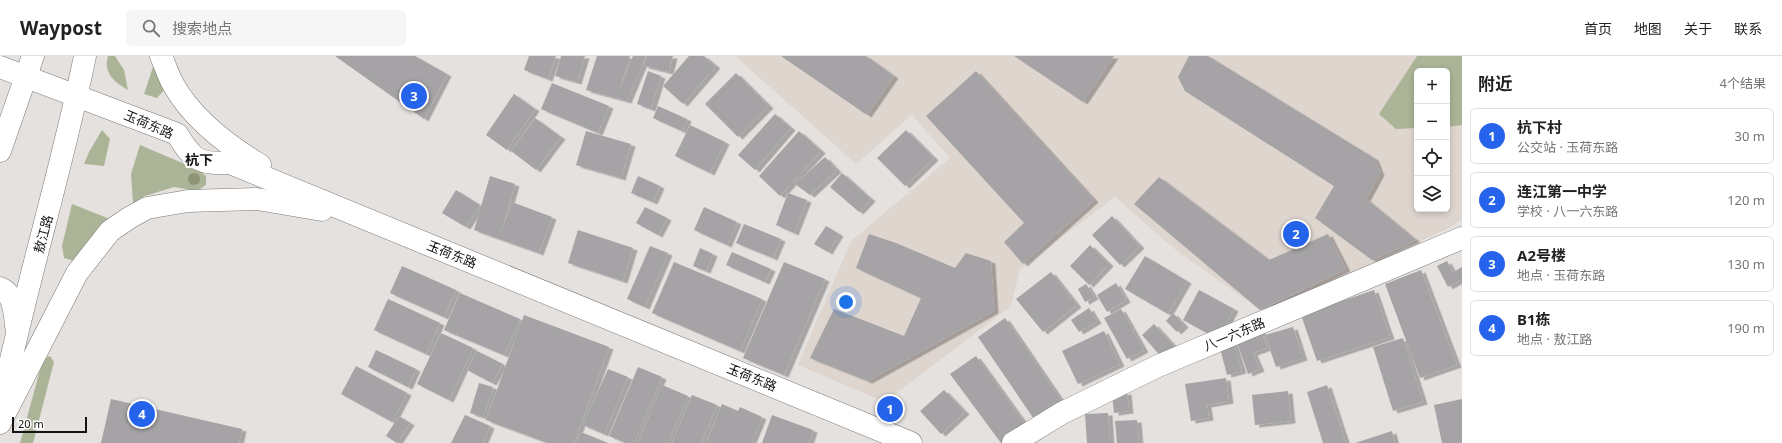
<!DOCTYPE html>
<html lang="zh">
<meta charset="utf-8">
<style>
body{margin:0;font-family:"Noto Sans","Noto Sans SC",sans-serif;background:#f6f6f6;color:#222}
.controls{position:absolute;right:12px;top:12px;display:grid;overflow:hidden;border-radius:6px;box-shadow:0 2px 6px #0003}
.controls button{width:36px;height:36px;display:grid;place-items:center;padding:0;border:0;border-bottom:1px solid #e0e0e0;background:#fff;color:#222;font:20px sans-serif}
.scale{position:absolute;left:12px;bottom:10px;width:75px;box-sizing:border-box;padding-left:4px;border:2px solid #161514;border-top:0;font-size:11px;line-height:14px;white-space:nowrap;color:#161514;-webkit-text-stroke:3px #fff;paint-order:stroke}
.you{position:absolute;left:846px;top:246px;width:14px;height:14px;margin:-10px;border:3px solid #fff;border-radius:50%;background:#1a73e8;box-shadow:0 0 0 6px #1a73e833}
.badge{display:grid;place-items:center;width:26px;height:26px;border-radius:50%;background:#2563eb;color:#fff;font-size:13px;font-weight:700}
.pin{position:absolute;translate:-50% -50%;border:2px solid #fff;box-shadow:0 1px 4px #0006}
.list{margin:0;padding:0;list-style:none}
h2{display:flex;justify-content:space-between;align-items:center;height:52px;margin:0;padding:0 16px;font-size:17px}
h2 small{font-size:13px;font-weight:400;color:#767676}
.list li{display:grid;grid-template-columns:26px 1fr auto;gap:12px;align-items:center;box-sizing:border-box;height:56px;margin:0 8px 8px;padding:0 8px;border:1px solid #e0e0e0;border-radius:6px}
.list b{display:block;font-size:15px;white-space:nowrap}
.list p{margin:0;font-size:13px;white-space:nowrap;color:#767676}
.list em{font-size:13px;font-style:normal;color:#767676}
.icon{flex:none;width:22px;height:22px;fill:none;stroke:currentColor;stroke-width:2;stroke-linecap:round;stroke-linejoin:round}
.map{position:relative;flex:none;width:1462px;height:387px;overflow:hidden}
header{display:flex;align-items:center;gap:24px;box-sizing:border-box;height:56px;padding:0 20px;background:#fff;border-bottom:1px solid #e0e0e0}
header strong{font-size:19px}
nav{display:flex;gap:22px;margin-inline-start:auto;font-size:14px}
.search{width:280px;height:36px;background:#f6f6f6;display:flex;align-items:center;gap:10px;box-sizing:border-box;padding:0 14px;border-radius:6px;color:#767676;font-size:15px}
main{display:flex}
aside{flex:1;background:#fff}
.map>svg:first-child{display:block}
</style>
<header>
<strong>Waypost</strong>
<div class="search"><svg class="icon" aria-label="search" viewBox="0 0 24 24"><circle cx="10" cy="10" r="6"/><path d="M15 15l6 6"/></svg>搜索地点</div>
<nav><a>首页</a><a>地图</a><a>关于</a><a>联系</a></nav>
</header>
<main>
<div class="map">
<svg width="1462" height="387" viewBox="0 0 1462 387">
<defs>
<filter id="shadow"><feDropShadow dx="4.5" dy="2.5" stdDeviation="0" flood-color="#0004"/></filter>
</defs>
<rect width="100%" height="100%" fill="#e4e1df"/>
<!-- built -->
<path fill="#dfd5cf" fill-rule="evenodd" d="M735,0H1462V163L1449,172L1263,256L1177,195L1115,141L1020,213L1011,250L885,346L798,309L851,185L950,102L912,59L856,108ZM1417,15H1447V153H1417Z"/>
<!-- green -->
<g fill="#abb496">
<path d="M108,0H115L124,14L128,34C114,26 103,17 108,0Z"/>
<path d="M1417,0H1462V69L1447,71V15H1417V72L1396,73L1379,58Z"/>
<path d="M154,8L165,33L157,42L144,38Z"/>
<path d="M102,74L110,83L104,110L84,108L89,96Z"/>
<path d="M140,89L199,114L206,120V129L197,135L174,131L145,140L133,147L131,118Z"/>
<path d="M72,148L110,163L74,205L64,202L62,190Z"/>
<path d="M50,300L54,306L33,387H20L43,303Z"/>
</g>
<!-- building -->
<g fill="#a5a3a5" filter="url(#shadow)">
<path d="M335,0H415L447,18L424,63Z"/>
<path d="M529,0H556L548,23L524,14Z"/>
<path d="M561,0H585L577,26L555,20Z"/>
<path d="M597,0H630L618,38L633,0H646L627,45L586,34Z"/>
<path d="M646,0H673L669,16L644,10Z"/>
<path d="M689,0H704L716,10L683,48L663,30Z"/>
<path d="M781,0H866L894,20L867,59Z"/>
<path d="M1014,0H1114L1083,46Z"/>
<path d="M1189,0H1208L1374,102L1380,117L1366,143L1416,184L1372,204L1315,162L1334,130L1185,35L1178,21Z"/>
<path d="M648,15L661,20L651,53L637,48Z"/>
<path d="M976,15L1094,144L1023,208L1004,186L1024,167L926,60Z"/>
<path d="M736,17L769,50L738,81L705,48Z"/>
<path d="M552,27L609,50L598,77L541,53Z"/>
<path d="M514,38L535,53L507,94L486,79Z"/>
<path d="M658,50L687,63L682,75L653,62Z"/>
<path d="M775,58L791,72L755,114L738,99Z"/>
<path d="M535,62L561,81L536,114L511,95Z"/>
<path d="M690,69L725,86L710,117L675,100Z"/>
<path d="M906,74L934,102L905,130L877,102Z"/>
<path d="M586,75L631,88L621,122L576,109Z"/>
<path d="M799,75L821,95L780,140L759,120Z"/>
<path d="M825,101L837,114L810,139L795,128Z"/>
<path d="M842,117L871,143L859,156L830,131Z"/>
<path d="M490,120L515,128L501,176L512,146L552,161L539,197L474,174Z"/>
<path d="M638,120L660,130L653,146L631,137Z"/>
<path d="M1159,121L1269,204L1328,178L1346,213L1260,254L1134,148Z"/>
<path d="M456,134L480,149L466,171L442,157Z"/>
<path d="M788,137L807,144L794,177L776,169Z"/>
<path d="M645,151L667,162L658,179L636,167Z"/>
<path d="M704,151L737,166L727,189L694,174Z"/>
<path d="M1112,160L1140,190L1120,209L1092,179Z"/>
<path d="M744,168L781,183L773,202L736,187Z"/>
<path d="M826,170L839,178L828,196L814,188Z"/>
<path d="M578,174L633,192L623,225L568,207Z"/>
<path d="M869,178L896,187L955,212L966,197L991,205L994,255L868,325L810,302L834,253L904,280L921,242L856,212Z"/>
<path d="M1090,189L1109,208L1089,229L1070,210Z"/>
<path d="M650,190L668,197L645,251L627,243Z"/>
<path d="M700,192L713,198L706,215L693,210Z"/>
<path d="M732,196L771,213L765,226L726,209Z"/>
<path d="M1145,200L1187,225L1168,258L1125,233Z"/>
<path d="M1447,205L1453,216L1462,211V223L1448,231L1437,210Z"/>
<path d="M674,206L762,243L740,295L652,257Z"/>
<path d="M784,206L825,223L784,319L743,302Z"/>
<path d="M402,210L456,234L444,261L390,237Z"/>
<path d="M1421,214L1457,309L1420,322L1385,228Z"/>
<path d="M1051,216L1077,249L1043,276L1016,243Z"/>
<path d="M1116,227L1126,244L1107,256L1097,239Z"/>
<path d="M1086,228L1094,241L1085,246L1078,233Z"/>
<path d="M1199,234L1234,253L1218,283L1183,264Z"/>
<path d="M1374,234L1390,281L1317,305L1301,259Z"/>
<path d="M460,237L520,263L504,299L444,274Z"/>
<path d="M388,243L440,267L426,298L374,274Z"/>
<path d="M1089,252L1097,265L1079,276L1071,264Z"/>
<path d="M1121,253L1144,294L1127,303L1104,262Z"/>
<path d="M1173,257L1184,269L1177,276L1166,265Z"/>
<path d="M524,259L609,291L574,387H548L486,364Z"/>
<path d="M1005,262L1063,347L1036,366L978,281Z"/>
<path d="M1154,268L1176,292L1163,303L1142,279Z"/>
<path d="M1293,271L1303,302L1276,311L1265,279Z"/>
<path d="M1260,272L1267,292L1253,297L1260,313L1248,318L1235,281Z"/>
<path d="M1104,275L1120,308L1078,328L1062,295Z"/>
<path d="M441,277L473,292L449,344L417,328Z"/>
<path d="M1403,282L1423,346L1393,355L1373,291Z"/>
<path d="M1233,285L1242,315L1227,319L1219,288Z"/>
<path d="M376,294L416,313L408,331L368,311Z"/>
<path d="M477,295L503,308L492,327L467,314Z"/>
<path d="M976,300L1026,369L1001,387L950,318Z"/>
<path d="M356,310L407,337L392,366L341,338Z"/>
<path d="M638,311L662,321L634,387H626L609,380Z"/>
<path d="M608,313L628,321L604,378L583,369Z"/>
<path d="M1226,322L1229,345L1207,349L1209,362L1191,365L1185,328Z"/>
<path d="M479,327L493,331L483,361L470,357Z"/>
<path d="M662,329L688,340L668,387H638Z"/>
<path d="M1327,329L1346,387H1323L1307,336Z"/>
<path d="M944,334L965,356L941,378L920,355Z"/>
<path d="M1288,335L1291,365L1255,369L1252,339Z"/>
<path d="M1127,336L1129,355L1114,357L1112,338Z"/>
<path d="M692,339L717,349L701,387H672Z"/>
<path d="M111,343L242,373L239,387H101Z"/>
<path d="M1462,343V387H1442L1434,349Z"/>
<path d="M722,348L738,355L740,351L762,361L751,387H706Z"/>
<path d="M1108,357L1110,387H1087L1085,358Z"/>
<path d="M465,359L490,370L483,387H451Z"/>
<path d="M772,359L813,374L809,387H762Z"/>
<path d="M399,360L410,367L397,387L386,380Z"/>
<path d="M1137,364L1139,387H1117L1115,365Z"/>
<path d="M1392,375L1395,387H1355Z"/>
<path d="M581,376L608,387H576Z"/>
</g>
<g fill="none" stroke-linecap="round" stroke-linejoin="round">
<!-- minor casing -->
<g stroke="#7b7877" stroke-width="23">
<path id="minor" d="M1013,387L1062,357L1158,310L1462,182"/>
</g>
<!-- major casing -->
<g stroke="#7b7877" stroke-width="23">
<g id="major">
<path d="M161,0C165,9 168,19 173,28C192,63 227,89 260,109"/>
<path d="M0,11L177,78C193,104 198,108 230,107L911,387"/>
<path d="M0,95L33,0"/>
<path d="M0,232C14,237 15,258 16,270"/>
<path d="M1,349C25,232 61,117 85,0"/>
<path d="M0,367L77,217L110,175L129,162L147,152L188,145L257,143L322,154"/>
</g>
</g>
<!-- minor -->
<use href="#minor" stroke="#fff" stroke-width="22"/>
<!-- major -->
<use href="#major" stroke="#fff" stroke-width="22"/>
</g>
<!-- trees -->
<circle fill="#8f9477" cx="194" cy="123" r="6"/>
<g text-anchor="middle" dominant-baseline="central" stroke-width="4" stroke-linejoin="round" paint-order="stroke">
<!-- street labels -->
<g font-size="13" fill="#161514" stroke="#fff">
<text transform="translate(149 68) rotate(23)">玉荷东路</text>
<text transform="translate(43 178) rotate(-75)">敖江路</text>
<text transform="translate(452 198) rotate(22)">玉荷东路</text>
<text transform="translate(1234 278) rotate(-23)">八一六东路</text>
<text transform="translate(752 321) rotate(22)">玉荷东路</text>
</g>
<!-- neighbourhood labels -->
<g font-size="14" font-weight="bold" fill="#161514" stroke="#fff">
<text x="199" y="103">杭下</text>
</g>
</g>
</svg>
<div class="controls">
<button>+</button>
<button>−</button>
<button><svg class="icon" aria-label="locate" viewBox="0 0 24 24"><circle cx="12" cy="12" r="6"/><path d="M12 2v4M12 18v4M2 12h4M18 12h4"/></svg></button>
<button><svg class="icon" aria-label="layers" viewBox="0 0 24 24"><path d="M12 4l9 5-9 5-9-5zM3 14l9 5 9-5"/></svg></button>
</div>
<div class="scale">20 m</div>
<div class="you"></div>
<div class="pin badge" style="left:890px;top:353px">1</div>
<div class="pin badge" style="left:1296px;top:178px">2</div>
<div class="pin badge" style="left:414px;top:40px">3</div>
<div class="pin badge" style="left:142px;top:358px">4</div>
</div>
<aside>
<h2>附近<small>4个结果</small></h2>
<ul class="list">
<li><span class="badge">1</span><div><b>杭下村</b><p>公交站 · 玉荷东路</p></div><em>30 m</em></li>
<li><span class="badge">2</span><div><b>连江第一中学</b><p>学校 · 八一六东路</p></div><em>120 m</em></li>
<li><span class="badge">3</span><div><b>A2号楼</b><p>地点 · 玉荷东路</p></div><em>130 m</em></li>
<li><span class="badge">4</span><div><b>B1栋</b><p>地点 · 敖江路</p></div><em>190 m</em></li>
</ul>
</aside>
</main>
